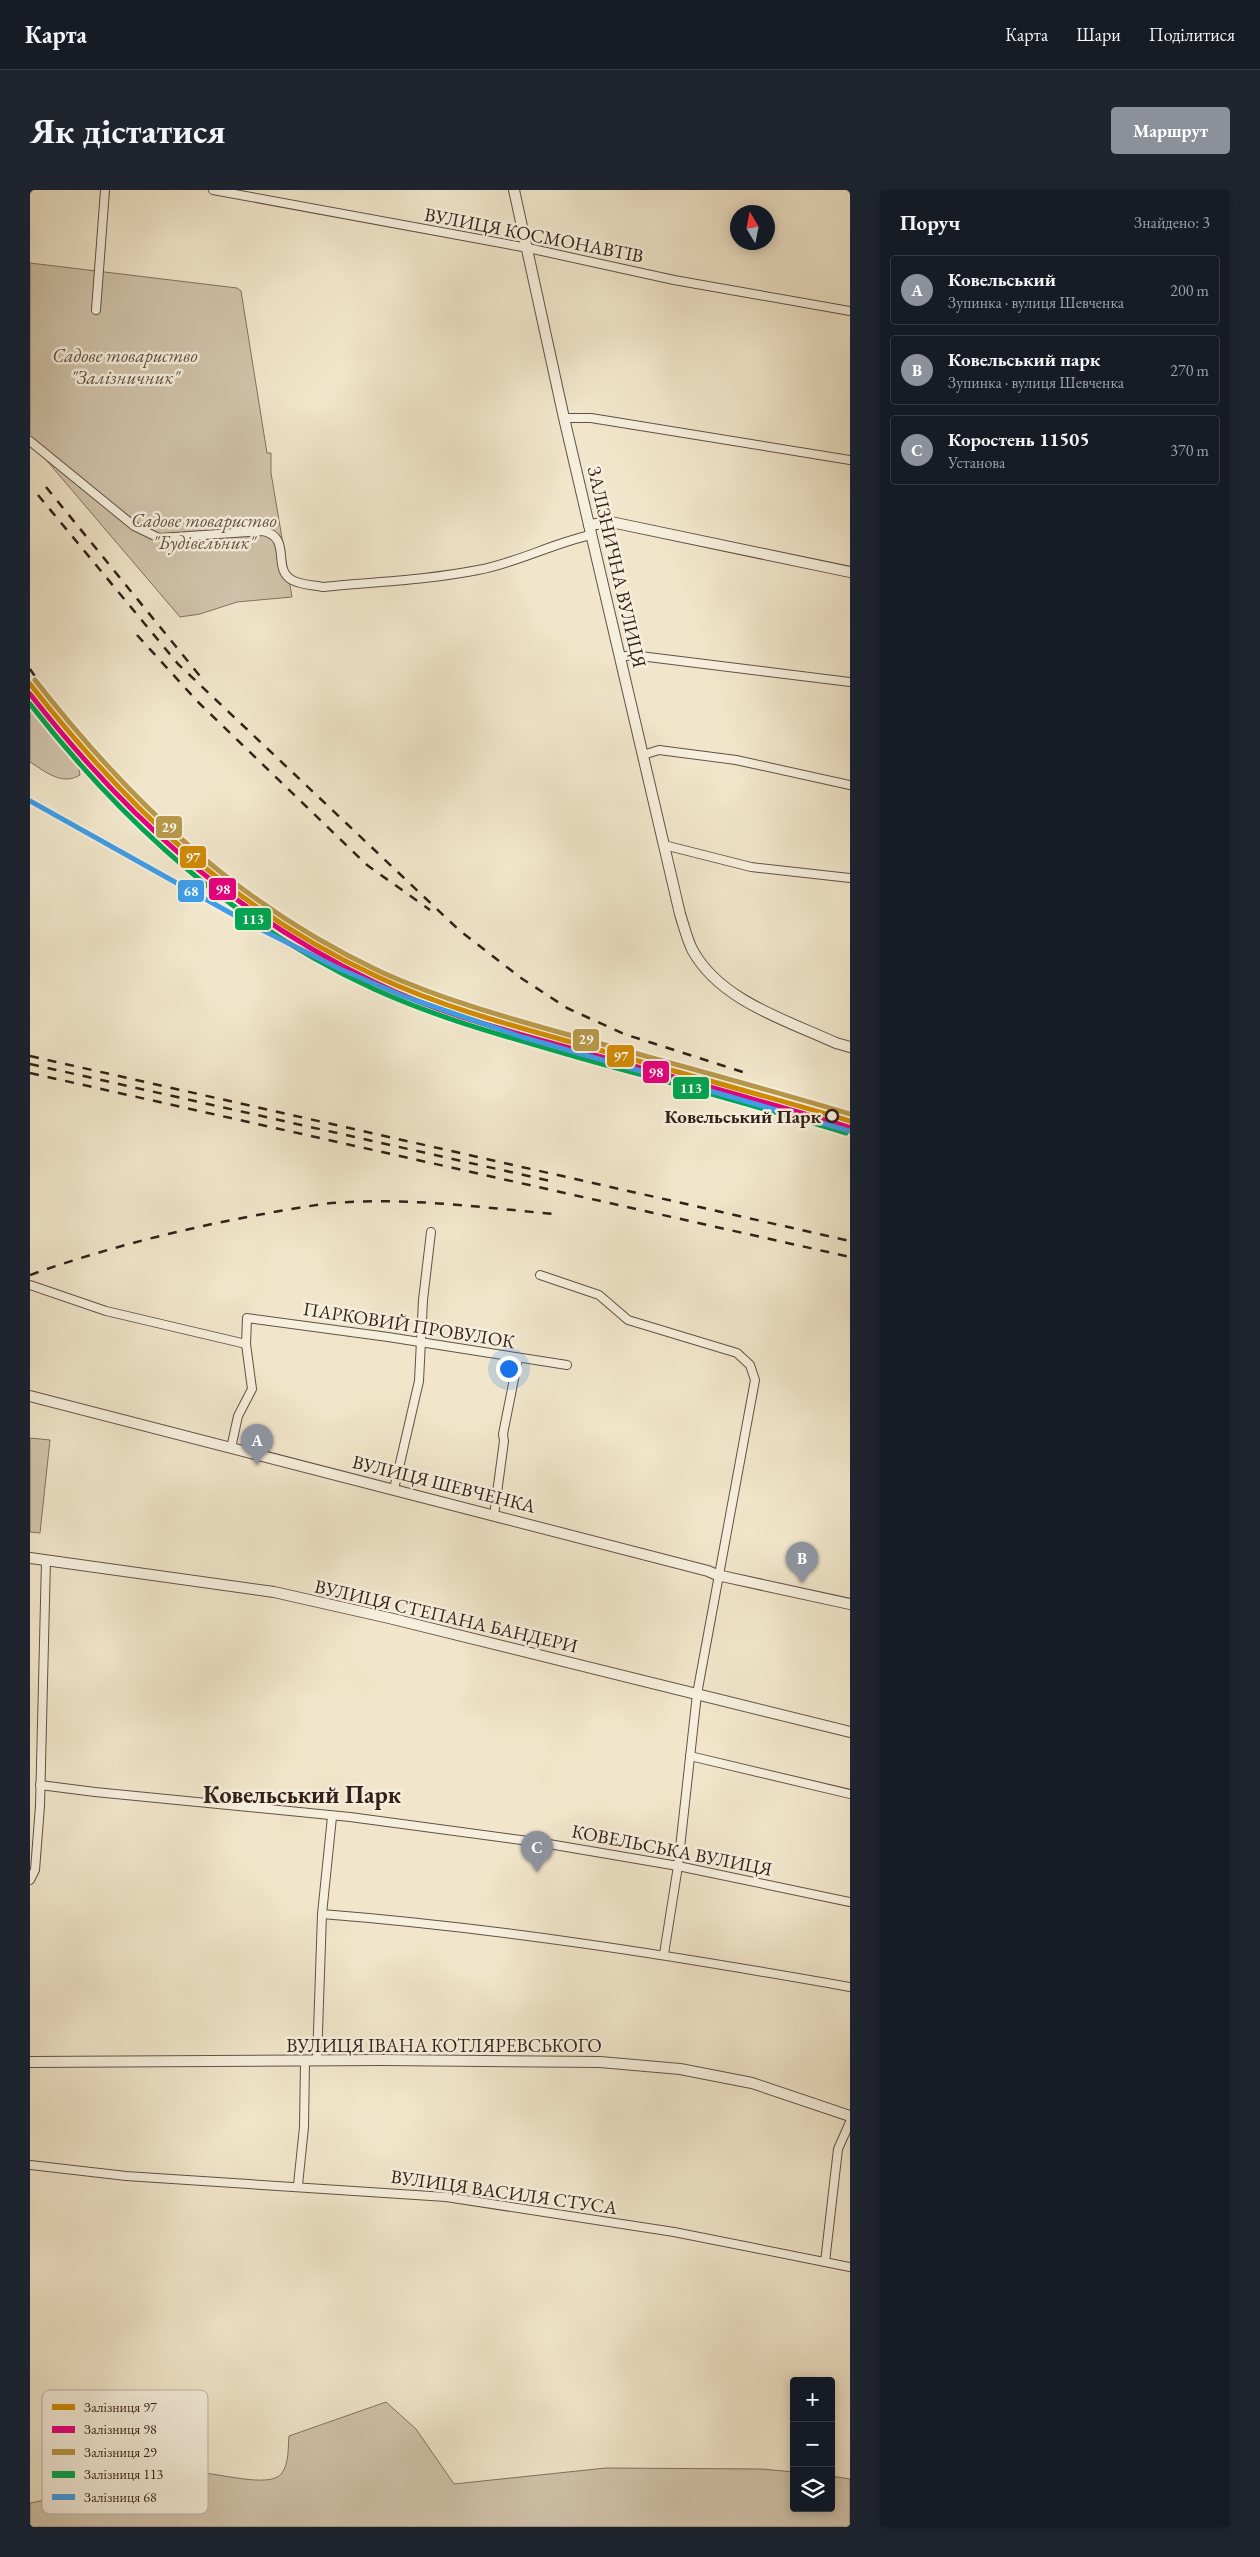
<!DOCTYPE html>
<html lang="uk">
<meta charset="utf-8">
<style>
body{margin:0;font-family:"EB Garamond",serif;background:#20242c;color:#f1f3f6}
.controls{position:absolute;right:15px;bottom:15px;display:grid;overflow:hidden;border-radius:5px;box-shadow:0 2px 12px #0003}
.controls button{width:45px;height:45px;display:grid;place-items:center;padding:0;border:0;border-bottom:1px solid #363941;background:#171b24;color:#f1f3f6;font:25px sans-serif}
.compass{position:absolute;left:700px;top:15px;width:45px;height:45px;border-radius:50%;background:#171b24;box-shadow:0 2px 12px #0003;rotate:350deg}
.you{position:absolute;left:478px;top:1178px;width:18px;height:18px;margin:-12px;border:4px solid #fff;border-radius:50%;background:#1a73e8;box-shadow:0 0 0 8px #1a73e833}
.badge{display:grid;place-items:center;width:32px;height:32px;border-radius:50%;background:#8c9099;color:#fff;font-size:16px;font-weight:700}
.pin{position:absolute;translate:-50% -41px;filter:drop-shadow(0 1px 2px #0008)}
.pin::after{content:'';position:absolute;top:26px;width:18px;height:15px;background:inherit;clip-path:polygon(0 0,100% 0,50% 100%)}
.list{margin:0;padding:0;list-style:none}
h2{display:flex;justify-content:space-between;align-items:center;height:65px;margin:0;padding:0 20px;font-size:21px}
h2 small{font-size:16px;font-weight:400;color:#9ea1a6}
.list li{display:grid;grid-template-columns:32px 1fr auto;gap:15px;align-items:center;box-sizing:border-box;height:70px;margin:0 10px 10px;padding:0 10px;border:1px solid #363941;border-radius:5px}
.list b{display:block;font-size:19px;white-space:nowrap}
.list p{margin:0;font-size:16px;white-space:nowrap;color:#9ea1a6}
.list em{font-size:16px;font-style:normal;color:#9ea1a6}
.icon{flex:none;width:28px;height:28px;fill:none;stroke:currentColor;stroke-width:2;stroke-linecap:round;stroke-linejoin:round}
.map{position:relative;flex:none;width:820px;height:2337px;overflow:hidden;border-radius:5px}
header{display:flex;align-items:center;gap:30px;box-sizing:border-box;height:70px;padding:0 25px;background:#171b24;border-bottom:1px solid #363941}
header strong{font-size:24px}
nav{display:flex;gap:28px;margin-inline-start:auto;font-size:18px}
.intro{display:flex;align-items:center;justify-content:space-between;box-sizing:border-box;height:120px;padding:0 30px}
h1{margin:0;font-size:35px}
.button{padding:12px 22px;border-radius:5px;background:#8c9099;color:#fff;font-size:18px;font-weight:700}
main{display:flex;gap:30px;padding:0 30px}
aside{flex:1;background:#171b24;border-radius:5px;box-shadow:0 2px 12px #0003}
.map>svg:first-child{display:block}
</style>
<header>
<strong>Карта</strong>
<nav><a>Карта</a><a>Шари</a><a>Поділитися</a></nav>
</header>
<div class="intro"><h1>Як дістатися</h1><a class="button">Маршрут</a></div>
<main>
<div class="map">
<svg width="820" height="2337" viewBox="0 0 820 2337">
<rect width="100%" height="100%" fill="#f1e6cb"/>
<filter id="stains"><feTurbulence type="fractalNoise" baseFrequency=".004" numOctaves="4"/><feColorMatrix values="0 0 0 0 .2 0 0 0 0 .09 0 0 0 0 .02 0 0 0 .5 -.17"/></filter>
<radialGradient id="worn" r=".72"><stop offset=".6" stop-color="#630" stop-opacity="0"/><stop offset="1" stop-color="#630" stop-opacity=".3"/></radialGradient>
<!-- green -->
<g fill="#d1c4ac" stroke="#827262">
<path d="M0,73L207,98L211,101L237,263H241V283L262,407L207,412L170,424L150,427L0,251Z"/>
<path d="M0,511L36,564L48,574L50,585C32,596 16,582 0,572Z"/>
<path d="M0,1248L20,1250L10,1343L0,1342Z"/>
<path d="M356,2212L386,2239L424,2294L576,2278L732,2279L764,2282V2318H801V2286L820,2289V2337H0V2313L30,2307L118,2314C136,2308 150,2285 166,2283C183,2281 241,2300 252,2283C259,2273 258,2258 259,2246Z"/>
</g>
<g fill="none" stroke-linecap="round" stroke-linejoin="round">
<!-- minor casing -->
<g stroke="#625144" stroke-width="10">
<g id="minor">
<path d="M183,0L498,58L644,90L820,121"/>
<path d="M66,120L75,0"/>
<path d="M534,228H561L820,270"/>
<path d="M0,251L104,336L129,348L233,341C263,348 241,378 262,390C271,395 283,395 293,397C344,392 397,390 448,380C487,373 523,353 561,345"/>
<path d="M590,467L602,465L820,492"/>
<path d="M613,565L629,560L706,570L820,595"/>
<path d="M634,655L721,677L820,688"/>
<path d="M510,1085L569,1105L598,1130L707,1163L720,1175L725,1190L667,1504L648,1676L634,1764"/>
<path d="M0,1095L76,1121L216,1154"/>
<path d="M201,1258L208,1226L222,1199L216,1154L217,1128L358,1147L537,1175"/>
<path d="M364,1299L389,1191L393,1110L401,1042"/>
<path d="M464,1325L474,1251L473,1244L488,1169"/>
<path d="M660,1566L820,1604"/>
<path d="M10,1595L65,1602L320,1627L513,1653L648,1676L820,1712"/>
<path d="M0,1690L5,1680L10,1616L16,1370"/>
<path d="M292,1724C470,1738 645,1766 820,1797"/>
<path d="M287,1871L292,1724L302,1627"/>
<path d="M0,1975L96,1986L416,2007L644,2042L820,2077"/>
<path d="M268,1995L274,1937L275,1871"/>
<path d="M795,2072L808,1959L820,1932"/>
</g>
</g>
<!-- tertiary casing -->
<g stroke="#625144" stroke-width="12">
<g id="tertiary">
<path d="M484,0L534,228L650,724C654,736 657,750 663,761C691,811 756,830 806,853L820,857"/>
<path d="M559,335L581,332L820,382"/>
<path d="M0,1206L678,1381L687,1385L820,1414"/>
<path d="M0,1368L244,1402L359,1428L820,1542"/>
<path d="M0,1872L353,1870L570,1872L650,1879L722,1893L820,1926"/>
</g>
</g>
<!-- minor -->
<use href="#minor" stroke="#f6efdd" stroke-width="8"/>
<!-- tertiary -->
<use href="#tertiary" stroke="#f6efdd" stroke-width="10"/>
<!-- rail -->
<g stroke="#321f17" stroke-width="2.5" stroke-dasharray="9 9" stroke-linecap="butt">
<path d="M16,297L174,491"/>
<path d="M8,305L148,474L429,740L491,788L537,818L594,844L716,883"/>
<path d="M107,445L168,512L337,675L400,720"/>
<path d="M0,479C96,625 236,737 399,801C452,822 509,835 565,851C650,875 735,898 820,922"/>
<path d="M0,866L820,1051"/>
<path d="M0,874L525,992"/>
<path d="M0,883L820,1067"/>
<path d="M0,1085C95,1051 194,1029 293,1014C369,1006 448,1017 523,1024"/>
</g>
<!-- rail-1 casing -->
<g stroke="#f6efdd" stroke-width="9">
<path id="rail-1" d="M0,494C97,618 204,720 348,787C412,817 480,835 548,854C639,880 730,904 820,931"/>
</g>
<!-- rail-2 casing -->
<g stroke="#f6efdd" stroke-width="9">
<path id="rail-2" d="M0,504C96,627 203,724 344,792C407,823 475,840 543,859C635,885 727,909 818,937"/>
</g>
<!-- rail-3 casing -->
<g stroke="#f6efdd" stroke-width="9">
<path id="rail-3" d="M5,490C101,613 208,715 351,782C415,811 482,829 550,848C640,873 730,897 820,924"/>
</g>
<!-- rail-4 casing -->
<g stroke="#f6efdd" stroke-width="9">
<path id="rail-4" d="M0,514C93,633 206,736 344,799C410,829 478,847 547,867C637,892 727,916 816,943"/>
</g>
<!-- rail-5 casing -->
<g stroke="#f6efdd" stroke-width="9">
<path id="rail-5" d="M0,611L220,734L310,779L373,806L492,847L820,941"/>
</g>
<!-- rail-1 -->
<use href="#rail-1" stroke="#d08b05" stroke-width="5"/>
<!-- rail-2 -->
<use href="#rail-2" stroke="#e5007d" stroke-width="5"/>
<!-- rail-3 -->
<use href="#rail-3" stroke="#b7984a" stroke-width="5"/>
<!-- rail-4 -->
<use href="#rail-4" stroke="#00a651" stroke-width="5"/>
<!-- rail-5 -->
<use href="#rail-5" stroke="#3d9ee9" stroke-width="5"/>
</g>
<!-- markers -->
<circle fill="#f6efdd" stroke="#321f17" stroke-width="2.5" cx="802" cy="926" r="6"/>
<g text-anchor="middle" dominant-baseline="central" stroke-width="5" stroke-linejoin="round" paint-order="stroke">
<!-- street labels -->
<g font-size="19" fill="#321f17" stroke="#f6efdd">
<text transform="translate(504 45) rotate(11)">ВУЛИЦЯ КОСМОНАВТІВ</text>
<text transform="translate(587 377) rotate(77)">ЗАЛІЗНИЧНА ВУЛИЦЯ</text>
<text transform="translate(379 1135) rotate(9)">ПАРКОВИЙ ПРОВУЛОК</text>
<text transform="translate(414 1294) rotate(14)">ВУЛИЦЯ ШЕВЧЕНКА</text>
<text transform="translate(416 1426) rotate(13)">ВУЛИЦЯ СТЕПАНА БАНДЕРИ</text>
<text transform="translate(642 1660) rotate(11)">КОВЕЛЬСЬКА ВУЛИЦЯ</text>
<text x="414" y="1855">ВУЛИЦЯ ІВАНА КОТЛЯРЕВСЬКОГО</text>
<text transform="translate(474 2002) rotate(8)">ВУЛИЦЯ ВАСИЛЯ СТУСА</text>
</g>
<!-- park labels -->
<g font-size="19" font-style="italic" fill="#625144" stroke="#f6efdd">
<text x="95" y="165">Садове товариство<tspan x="95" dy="22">"Залізничник"</tspan></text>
<text x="174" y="330">Садове товариство<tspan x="174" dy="22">"Будівельник"</tspan></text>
</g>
<!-- stop labels -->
<g font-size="19" font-weight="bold" fill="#321f17" stroke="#f6efdd" text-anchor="end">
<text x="791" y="926">Ковельський Парк</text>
</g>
<!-- district labels -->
<g font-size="24" font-weight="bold" fill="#321f17" stroke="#f6efdd">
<text x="272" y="1604">Ковельський Парк</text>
</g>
</g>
<!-- legend -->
<rect x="12" y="2200" width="166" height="124" rx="8" fill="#f6efdd" stroke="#bbb1a2" stroke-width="1"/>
<rect x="22" y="2214" width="23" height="6" fill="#d08b05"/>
<rect x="22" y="2236" width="23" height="7" fill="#e5007d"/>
<rect x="22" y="2259" width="23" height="6" fill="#b7984a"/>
<rect x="22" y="2281" width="23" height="7" fill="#00a651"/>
<rect x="22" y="2304" width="23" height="6" fill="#3d9ee9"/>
<g font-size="14" fill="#321f17">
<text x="54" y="2222">Залізниця 97</text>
<text x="54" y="2244">Залізниця 98</text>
<text x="54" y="2267">Залізниця 29</text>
<text x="54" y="2289">Залізниця 113</text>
<text x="54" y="2312">Залізниця 68</text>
</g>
<g stroke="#f6efdd" stroke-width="2">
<rect x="125" y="625" width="28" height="24" rx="5" fill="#b7984a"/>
<rect x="149" y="655" width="28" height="24" rx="5" fill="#d08b05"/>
<rect x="178" y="687" width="29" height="24" rx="5" fill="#e5007d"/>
<rect x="147" y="689" width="28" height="24" rx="5" fill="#3d9ee9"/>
<rect x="204" y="717" width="38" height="24" rx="5" fill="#00a651"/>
<rect x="542" y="838" width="28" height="24" rx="5" fill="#b7984a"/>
<rect x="576" y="854" width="29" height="24" rx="5" fill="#d08b05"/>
<rect x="612" y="870" width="28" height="24" rx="5" fill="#e5007d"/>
<rect x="642" y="886" width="38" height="24" rx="5" fill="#00a651"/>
</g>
<g font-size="14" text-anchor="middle" font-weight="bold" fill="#fff">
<text x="139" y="642">29</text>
<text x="163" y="672">97</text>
<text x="193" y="704">98</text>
<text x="161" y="706">68</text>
<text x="223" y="734">113</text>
<text x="556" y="854">29</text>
<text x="591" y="871">97</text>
<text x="626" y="887">98</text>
<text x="661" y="903">113</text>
</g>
<rect width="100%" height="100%" filter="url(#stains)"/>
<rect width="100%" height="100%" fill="url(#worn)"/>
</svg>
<div class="controls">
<button>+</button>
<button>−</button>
<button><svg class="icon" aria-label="layers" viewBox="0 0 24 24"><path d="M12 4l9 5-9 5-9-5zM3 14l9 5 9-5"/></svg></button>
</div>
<svg class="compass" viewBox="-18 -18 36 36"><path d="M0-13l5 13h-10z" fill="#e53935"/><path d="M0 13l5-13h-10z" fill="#9ea1a6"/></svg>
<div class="you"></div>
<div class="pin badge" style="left:227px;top:1275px">A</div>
<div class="pin badge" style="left:772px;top:1393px">B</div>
<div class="pin badge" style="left:507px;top:1682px">C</div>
</div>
<aside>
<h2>Поруч<small>Знайдено: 3</small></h2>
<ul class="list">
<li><span class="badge">A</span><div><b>Ковельський</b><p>Зупинка · вулиця Шевченка</p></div><em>200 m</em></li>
<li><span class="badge">B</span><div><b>Ковельський парк</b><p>Зупинка · вулиця Шевченка</p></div><em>270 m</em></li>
<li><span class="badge">C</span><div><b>Коростень 11505</b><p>Установа</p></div><em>370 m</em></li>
</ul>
</aside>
</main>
